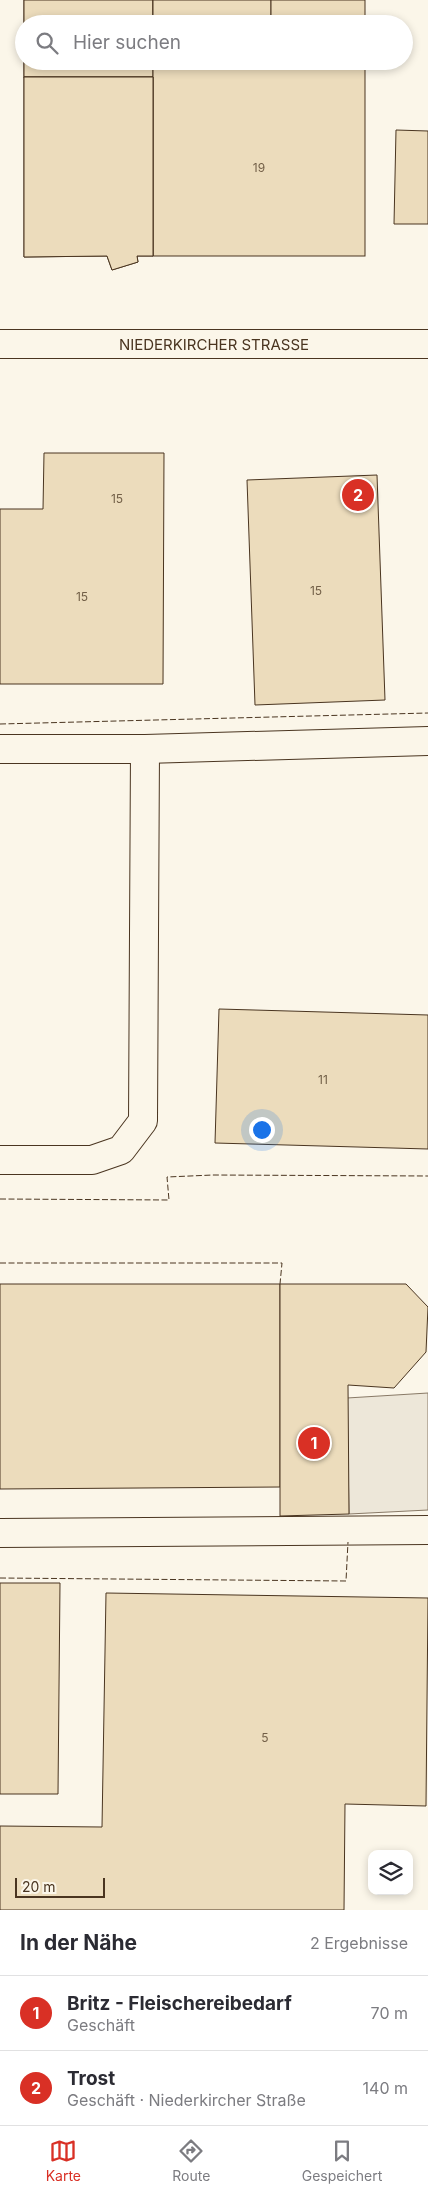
<!DOCTYPE html>
<html lang="de">
<meta charset="utf-8">
<style>
body{margin:0;font-family:Inter,sans-serif;background:#f2f2f3;color:#2b2b33}
.controls{position:absolute;right:15px;bottom:15px;display:grid;overflow:hidden;border-radius:10px;box-shadow:0 2px 8px #0003}
.controls button{width:45px;height:45px;display:grid;place-items:center;padding:0;border:0;border-bottom:1px solid #e1e1e2;background:#fff;color:#2b2b33;font:25px sans-serif}
.scale{position:absolute;left:15px;bottom:12px;width:90px;box-sizing:border-box;padding-left:5px;border:2px solid #4a3520;border-top:0;font-size:14px;line-height:18px;white-space:nowrap;color:#4a3520;-webkit-text-stroke:4px #fbf6e9;paint-order:stroke}
.you{position:absolute;left:261px;top:1129px;width:18px;height:18px;margin:-12px;border:4px solid #fff;border-radius:50%;background:#1a73e8;box-shadow:0 0 0 8px #1a73e833}
.badge{display:grid;place-items:center;width:32px;height:32px;border-radius:50%;background:#d93025;color:#fff;font-size:16px;font-weight:700}
.pin{position:absolute;translate:-50% -50%;border:2px solid #fff;box-shadow:0 1px 5px #0006}
.list{margin:0;padding:0;list-style:none}
h2{display:flex;justify-content:space-between;align-items:center;height:65px;margin:0;padding:0 20px;font-size:21px}
h2 small{font-size:16px;font-weight:400;color:#7c7c81}
.list li{display:grid;grid-template-columns:32px 1fr auto;gap:15px;align-items:center;box-sizing:border-box;height:75px;padding:0 20px;border-top:1px solid #e1e1e2}
.list b{display:block;font-size:19px;white-space:nowrap}
.list p{margin:0;font-size:16px;white-space:nowrap;color:#7c7c81}
.list em{font-size:16px;font-style:normal;color:#7c7c81}
.icon{flex:none;width:28px;height:28px;fill:none;stroke:currentColor;stroke-width:2;stroke-linecap:round;stroke-linejoin:round}
.map{position:relative;flex:none;width:428px;height:1910px;overflow:hidden}
.search{position:absolute;background:#fff;box-shadow:0 2px 8px #0003;left:15px;right:15px;top:15px;height:55px;display:flex;align-items:center;gap:12px;box-sizing:border-box;padding:0 18px;border-radius:28px;color:#7c7c81;font-size:19px}
.sheet{height:215px;background:#fff}
nav{display:flex;justify-content:space-around;align-items:center;box-sizing:border-box;height:70px;border-top:1px solid #e1e1e2;background:#fff;font-size:14px;color:#7c7c81}
nav a{display:grid;justify-items:center;gap:2px}
nav .on{color:#d93025}
.map>svg:first-child{display:block}
</style>
<div class="map">
<svg width="428" height="1910" viewBox="0 0 428 1910">
<rect width="100%" height="100%" fill="#fbf6e9"/>
<!-- parking -->
<path fill="#ede7d9" stroke="#887966" d="M428,1393V1510L349,1514L347,1398Z"/>
<!-- building -->
<g fill="#ecdcbc" stroke="#4a3520">
<rect x="24" y="0" width="129" height="24"/>
<rect x="24" y="0" width="129" height="24"/>
<rect x="153" y="0" width="118" height="24"/>
<rect x="153" y="0" width="118" height="24"/>
<rect x="271" y="0" width="94" height="24"/>
<rect x="24" y="61" width="129" height="16"/>
<rect x="24" y="61" width="129" height="16"/>
<rect x="153" y="61" width="212" height="195"/>
<path d="M24,77H153V256H137L138,262L112,270L107,256L24,257Z"/>
<path d="M24,77H153V256H137L138,262L112,270L107,256L24,257Z"/>
<path d="M396,130L428,131V224H394Z"/>
<path d="M44,453H164L163,684H0V509H43Z"/>
<path d="M377,475L385,700L255,705L247,480Z"/>
<path d="M219,1009L428,1015V1149L215,1143Z"/>
<path d="M0,1284H280V1487L0,1489Z"/>
<path d="M280,1284H406L428,1307L426,1352L394,1388L348,1385L349,1514L280,1516Z"/>
<path d="M0,1583H60L58,1794H0Z"/>
<path d="M106,1593L428,1598L426,1806L345,1804L344,1910H0V1826L102,1827Z"/>
</g>
<g fill="none" stroke-linecap="round" stroke-linejoin="round">
<!-- minor casing -->
<g stroke="#4a3520" stroke-width="30">
<g id="minor">
<path d="M0,344H428"/>
<path d="M0,749H145L428,741"/>
<path d="M0,1160H92L121,1150L143,1121L145,749"/>
<path d="M0,1533L428,1530"/>
</g>
</g>
<!-- minor -->
<use href="#minor" stroke="#fbf6e9" stroke-width="28"/>
<!-- fence -->
<g stroke="#4a3520" stroke-width="1" stroke-dasharray="6 2.5" stroke-linecap="butt">
<path d="M0,724L428,713"/>
<path d="M0,1199L169,1200L167,1177L213,1175L428,1176"/>
<path d="M0,1263H282L280,1284"/>
<path d="M0,1578L346,1581L348,1542"/>
</g>
</g>
<g text-anchor="middle" dominant-baseline="central" stroke-width="4" stroke-linejoin="round" paint-order="stroke">
<!-- number labels -->
<g font-size="12" fill="#725f47">
<text x="259" y="167">19</text>
<text x="117" y="498">15</text>
<text x="316" y="590">15</text>
<text x="82" y="596">15</text>
<text x="323" y="1079">11</text>
<text x="265" y="1737">5</text>
</g>
<!-- street labels -->
<g font-size="15" fill="#4a3520" stroke="#fbf6e9">
<text x="214" y="344">NIEDERKIRCHER STRASSE</text>
</g>
</g>
</svg>
<div class="controls">
<button><svg class="icon" aria-label="layers" viewBox="0 0 24 24"><path d="M12 4l9 5-9 5-9-5zM3 14l9 5 9-5"/></svg></button>
</div>
<div class="scale">20 m</div>
<div class="you"></div>
<div class="pin badge" style="left:314px;top:1443px">1</div>
<div class="pin badge" style="left:358px;top:495px">2</div>
<div class="search"><svg class="icon" aria-label="search" viewBox="0 0 24 24"><circle cx="10" cy="10" r="6"/><path d="M15 15l6 6"/></svg>Hier suchen</div>
</div>
<section class="sheet">
<h2>In der Nähe<small>2 Ergebnisse</small></h2>
<ul class="list">
<li><span class="badge">1</span><div><b>Britz - Fleischereibedarf</b><p>Geschäft</p></div><em>70 m</em></li>
<li><span class="badge">2</span><div><b>Trost</b><p>Geschäft · Niederkircher Straße</p></div><em>140 m</em></li>
</ul>
</section>
<nav>
<a class="on"><svg class="icon" aria-label="map" viewBox="0 0 24 24"><path d="M3 6l6-2 6 2 6-2v14l-6 2-6-2-6 2zM9 4v14M15 6v14"/></svg>Karte</a>
<a><svg class="icon" aria-label="directions" viewBox="0 0 24 24"><path d="M12 3l9 9-9 9-9-9zM9 14v-3h6M13 9l2 2-2 2"/></svg>Route</a>
<a><svg class="icon" aria-label="saved" viewBox="0 0 24 24"><path d="M7 4h10v16l-5-4-5 4z"/></svg>Gespeichert</a>
</nav>
